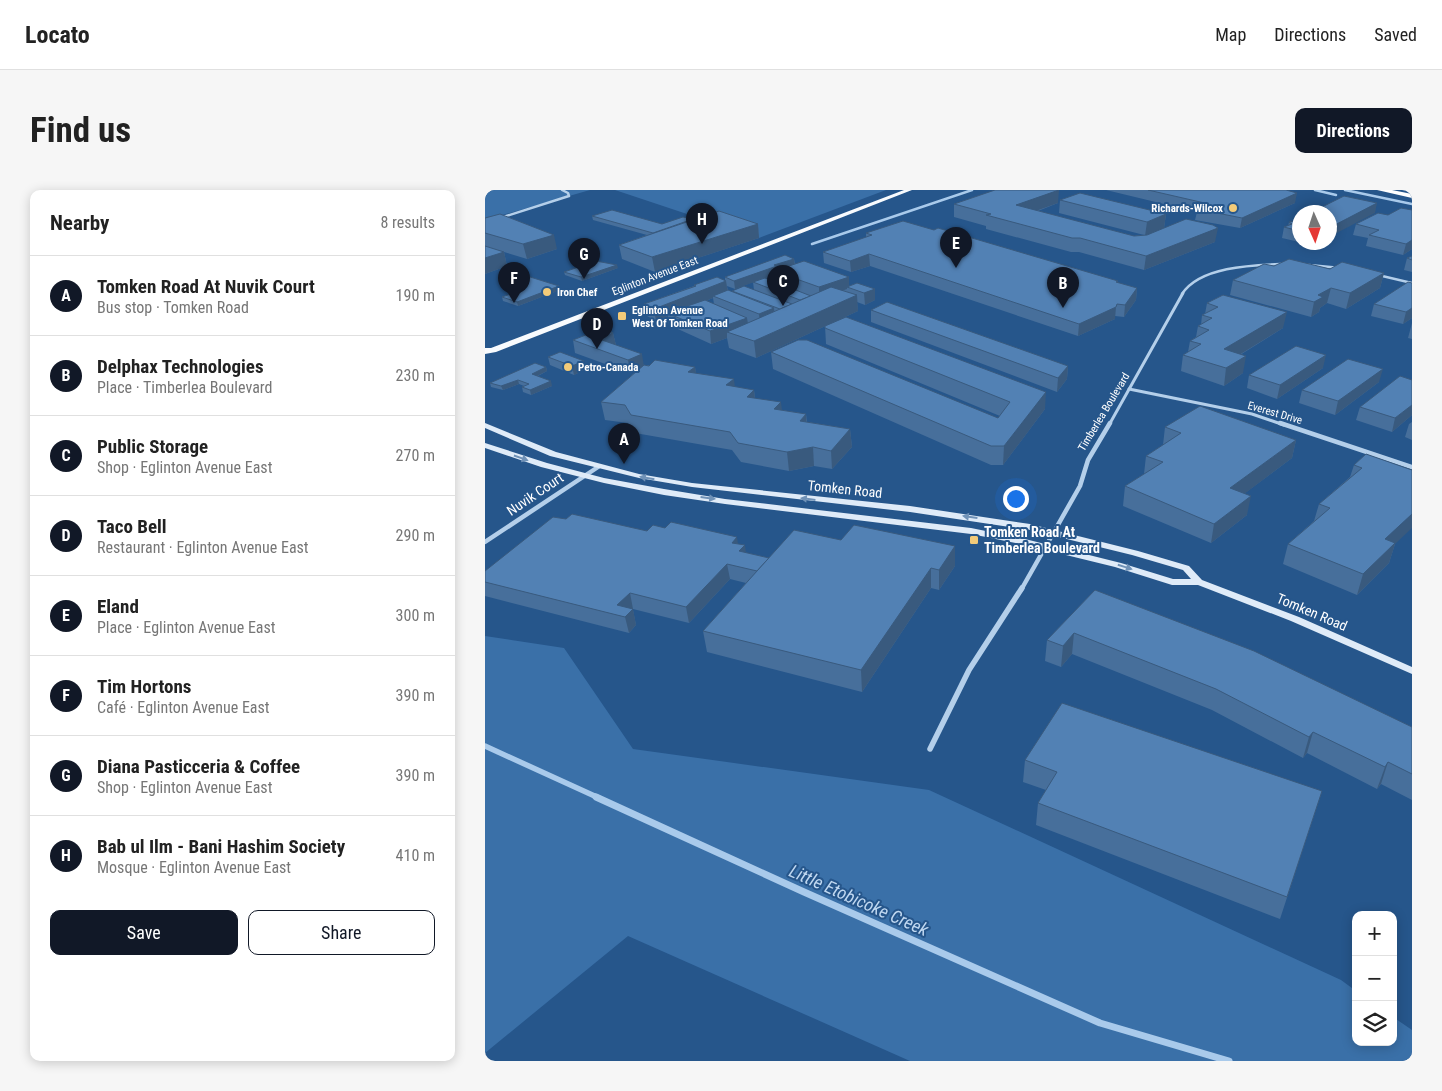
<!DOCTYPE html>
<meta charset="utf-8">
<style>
body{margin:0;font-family:"Roboto Condensed",sans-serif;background:#f6f6f6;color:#222}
.controls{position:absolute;right:15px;bottom:15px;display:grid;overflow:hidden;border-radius:10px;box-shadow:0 2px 12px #0003}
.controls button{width:45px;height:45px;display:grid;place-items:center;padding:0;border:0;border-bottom:1px solid #e0e0e0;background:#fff;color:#222;font:25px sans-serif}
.compass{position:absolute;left:807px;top:15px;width:45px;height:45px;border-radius:50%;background:#fff;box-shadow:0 2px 12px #0003;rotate:177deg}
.you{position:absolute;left:530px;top:308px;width:18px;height:18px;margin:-12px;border:4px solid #fff;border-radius:50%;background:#1a73e8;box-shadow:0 0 0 8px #1a73e833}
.badge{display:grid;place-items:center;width:32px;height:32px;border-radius:50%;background:#111827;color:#fff;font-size:16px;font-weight:700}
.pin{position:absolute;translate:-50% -41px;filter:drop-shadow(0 1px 2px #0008)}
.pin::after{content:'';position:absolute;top:26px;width:18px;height:15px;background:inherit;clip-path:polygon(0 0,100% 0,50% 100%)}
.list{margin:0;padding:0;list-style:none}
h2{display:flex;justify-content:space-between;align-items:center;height:65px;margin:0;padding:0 20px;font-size:21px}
h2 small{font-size:16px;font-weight:400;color:#767676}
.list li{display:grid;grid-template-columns:32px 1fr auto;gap:15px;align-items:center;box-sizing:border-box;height:80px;padding:0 20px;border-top:1px solid #e0e0e0}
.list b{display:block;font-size:19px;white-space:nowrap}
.list p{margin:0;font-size:16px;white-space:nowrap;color:#767676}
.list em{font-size:16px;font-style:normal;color:#767676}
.actions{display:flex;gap:10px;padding:15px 20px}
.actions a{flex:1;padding:11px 0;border:1px solid #111827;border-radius:10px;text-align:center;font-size:18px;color:#111827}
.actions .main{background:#111827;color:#fff}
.icon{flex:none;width:28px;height:28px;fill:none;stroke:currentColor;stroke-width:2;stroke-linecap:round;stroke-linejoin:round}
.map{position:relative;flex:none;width:927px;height:871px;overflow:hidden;border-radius:10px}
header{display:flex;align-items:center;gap:30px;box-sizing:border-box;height:70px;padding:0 25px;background:#fff;border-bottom:1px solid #e0e0e0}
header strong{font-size:24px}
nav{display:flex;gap:28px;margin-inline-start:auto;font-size:18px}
.intro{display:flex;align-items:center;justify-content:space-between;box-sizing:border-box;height:120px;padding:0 30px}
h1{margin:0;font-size:35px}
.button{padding:12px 22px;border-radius:10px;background:#111827;color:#fff;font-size:18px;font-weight:700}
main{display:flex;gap:30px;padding:0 30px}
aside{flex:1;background:#fff;border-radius:10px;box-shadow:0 2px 12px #0003}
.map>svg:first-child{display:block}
</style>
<header>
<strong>Locato</strong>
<nav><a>Map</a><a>Directions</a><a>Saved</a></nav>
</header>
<div class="intro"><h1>Find us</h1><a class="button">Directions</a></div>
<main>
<aside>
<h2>Nearby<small>8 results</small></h2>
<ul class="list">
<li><span class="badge">A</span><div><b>Tomken Road At Nuvik Court</b><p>Bus stop · Tomken Road</p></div><em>190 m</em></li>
<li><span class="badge">B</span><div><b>Delphax Technologies</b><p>Place · Timberlea Boulevard</p></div><em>230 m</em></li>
<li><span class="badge">C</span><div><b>Public Storage</b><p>Shop · Eglinton Avenue East</p></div><em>270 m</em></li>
<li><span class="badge">D</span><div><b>Taco Bell</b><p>Restaurant · Eglinton Avenue East</p></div><em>290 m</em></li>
<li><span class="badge">E</span><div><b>Eland</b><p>Place · Eglinton Avenue East</p></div><em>300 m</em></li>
<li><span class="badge">F</span><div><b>Tim Hortons</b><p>Café · Eglinton Avenue East</p></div><em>390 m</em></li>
<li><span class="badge">G</span><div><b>Diana Pasticceria &amp; Coffee</b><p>Shop · Eglinton Avenue East</p></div><em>390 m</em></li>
<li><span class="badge">H</span><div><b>Bab ul Ilm - Bani Hashim Society</b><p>Mosque · Eglinton Avenue East</p></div><em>410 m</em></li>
</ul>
<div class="actions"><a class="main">Save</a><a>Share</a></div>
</aside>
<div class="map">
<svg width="927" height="871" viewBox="0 0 927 871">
<rect width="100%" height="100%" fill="#26568b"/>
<!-- green -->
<g fill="#3a70a8">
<path d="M0,0H105L0,30Z"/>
<path d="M130,0H401L274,48Z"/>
<path d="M0,446L79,458L148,559L444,600L856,790L871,801V852H908V827L927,840V871H425L143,746L0,863Z"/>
</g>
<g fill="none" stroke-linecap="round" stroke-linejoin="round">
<!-- stream-far2 -->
<g stroke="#a9caeb" stroke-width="2.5">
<path d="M830,0L851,5"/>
<path d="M860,0L927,14"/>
<path d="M327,54L487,0"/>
</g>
<!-- stream-far1 -->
<path stroke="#a9caeb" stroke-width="5.5" d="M0,556L114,608"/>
<!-- stream -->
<path stroke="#a9caeb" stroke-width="7" d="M111,607L319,702L615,833L744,871"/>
<!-- street-far3 -->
<g stroke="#b4cfea" stroke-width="2.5">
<path d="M15,28L84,6L83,3L77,0"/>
<path d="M824,75L856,78"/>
<path d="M893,85L927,93"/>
<path d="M697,104C715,76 769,75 798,74"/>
</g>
<!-- street-far2 -->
<g stroke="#b4cfea" stroke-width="3">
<path d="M644,199L767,224L799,235"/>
<path d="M624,235L698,103"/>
</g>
<!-- street-far1 -->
<g stroke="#b4cfea" stroke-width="4.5">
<path d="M795,233L927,277"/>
<path d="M0,352L113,277"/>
<path d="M536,400L595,296L603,270L625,233"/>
</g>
<!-- street -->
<path stroke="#b4cfea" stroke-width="5.5" d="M445,559L484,480L537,398"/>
<!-- secondary -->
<path fill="#dfebf8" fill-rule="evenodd" d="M0,233L71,262L154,284L207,293L425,316L545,334L653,361L704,376L717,390L814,427L927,477V484L806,431L713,395H687L630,377L536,354L486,344L240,314L179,305L119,293L56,277L0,258V253L62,273L119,288L179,299L240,309L486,338L536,348L636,373L688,389H706L698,380L647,365L545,340L425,322L207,297L154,288L65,266L0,238Z"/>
<!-- primary -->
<path fill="#f8fbfe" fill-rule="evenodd" d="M419,0H427L11,162L0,164V158H6Z"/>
<!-- highway -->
<path fill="#fff" fill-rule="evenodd" d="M892,0H907L927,4V8Z"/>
</g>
<!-- wall -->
<g fill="#476f9b" fill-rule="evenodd">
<path d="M621,0H801L810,13L755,38L710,30L712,22Z"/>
<path d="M575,10L681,24L679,38L730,52L659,80L594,62H586L501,39V36L469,27V14L573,13L553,21L649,46L659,45L574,23Z"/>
<path d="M893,23L927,59L918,65L881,56L883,48L868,45L871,34Z"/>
<path d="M107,26L177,34L208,29L273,34L274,48L170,82L137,69L134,55L162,45L108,30Z"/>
<path d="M0,28L72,59L42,69L19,62L22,76L0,84Z"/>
<path d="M812,28H814V52L797,48L799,37L803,36L804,32L812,31Z"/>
<path d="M381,43L633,91V93L652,98L651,110L639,127L630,126V129L593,146L385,76L366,82L339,73L338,62L381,48Z"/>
<path d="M815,52H835L828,56Z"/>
<path d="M927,66V82L919,80L922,68Z"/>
<path d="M309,69L310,74L364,96L372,93L390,110L380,115L372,112L373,121L271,168L244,158L242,148L226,154L184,135L183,126L171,131L162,126L159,114L209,96V95L240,91V87ZM290,85V92L270,91ZM268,92L269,100L247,101V102L243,101L242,96L250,99ZM228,108L229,114L221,111Z"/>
<path d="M789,76L845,79L899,83L895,98L861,119L842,113L835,118L834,122L826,127L745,105L748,90Z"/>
<path d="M133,78L97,91L80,85L79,82Z"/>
<path d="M22,93L74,96L75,100L33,116L18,111L17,107L34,101L23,97Z"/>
<path d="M927,93V128L918,134L886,126L889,114Z"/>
<path d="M738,105L798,138L755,165L758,183L739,196L696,181L698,165L703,162L705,151L711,147L713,136L716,135L717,125L720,124L722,113Z"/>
<path d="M386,120L583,176L582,189L572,202L386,132Z"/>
<path d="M927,133V149L923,148Z"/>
<path d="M340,136L560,219L518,275H506L288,179L286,162L513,228L515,226L341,154Z"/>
<path d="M127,142L128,143L131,155L159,175L210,177L211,184L250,197L269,200L270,208L296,220L321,224L322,232L365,239L367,257L347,279L329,276L304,281L256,272L247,260L150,243L143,233L120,230L116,212L154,179L145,183L90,163L88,150Z"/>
<path d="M63,167L101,179L89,185L65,175Z"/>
<path d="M61,177L62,181L53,186L67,196L46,205L38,202L37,197L39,196L34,194L18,200L6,197L5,193Z"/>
<path d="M838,178L792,209L762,198L764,185Z"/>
<path d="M927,190V225L907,242L871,230L875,217Z"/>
<path d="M894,192L850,225L814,213L817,200Z"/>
<path d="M927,232V250L920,247L924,234Z"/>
<path d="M680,237L811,250L807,268L760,303L762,325L726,353L638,316L640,296L659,284L661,266L678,255Z"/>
<path d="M881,264L910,354L904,373L872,405L798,374L803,354L829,331L834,314L865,287L869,275Z"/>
<path d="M81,329L253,354L261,363L284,368L356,350L470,356V376L454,400L446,398L377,502L222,462L218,441L261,393L245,389L204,433L148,419V420L151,435L144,443L0,406V392Z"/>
<path d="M610,400L927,537V610L896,594L892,599L822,563L818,568L727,520L587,464L576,477L560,471L562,450Z"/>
<path d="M540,570L830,622L795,729L551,635L553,613L561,600L538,592Z"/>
</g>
<!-- shaded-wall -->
<g fill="#395a7e">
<path d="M574,0L573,13L531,28V15Z"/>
<path d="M812,3L810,13L755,38L757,28Z"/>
<path d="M892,13L890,23L844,47V38Z"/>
<path d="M681,24L679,38L660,46L662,32Z"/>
<path d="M273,34L274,48L170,82L167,67Z"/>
<path d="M733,38L730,52L659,80L661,66Z"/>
<path d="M69,45L72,59L42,69L38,54Z"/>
<path d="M927,50V59L918,65L921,54Z"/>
<path d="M829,52H835L828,56Z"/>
<path d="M19,62L22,76L0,84V68Z"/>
<path d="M384,64L385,76L366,82L365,71Z"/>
<path d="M309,69L310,76L289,81V85L250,99L249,91L289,75Z"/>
<path d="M132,75L133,78L97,91L96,87Z"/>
<path d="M899,83L895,98L861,119L865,103Z"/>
<path d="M364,87V98L362,97V99L334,109V97Z"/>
<path d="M241,91L243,103L228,106V108L186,125L182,123L183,126L171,131L169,119Z"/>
<path d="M74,96L75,100L33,116L32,112Z"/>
<path d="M652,98L651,110L639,127L640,115Z"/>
<path d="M846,98L842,113L835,118L834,122L826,127L829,112L833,105Z"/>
<path d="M390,99V110L380,115L379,103Z"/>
<path d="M372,105L373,121L271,168L269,151Z"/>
<path d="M631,117L630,129L593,146L594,134Z"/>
<path d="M289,118L290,131L275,136L274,124Z"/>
<path d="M927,118V128L918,134L921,122Z"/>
<path d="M802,122L798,138L736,176L739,159Z"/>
<path d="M262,128L264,140L242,142V148L226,154L225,141Z"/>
<path d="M126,140L127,143H128L131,155L114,149Z"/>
<path d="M157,164L159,177L145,183L143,170Z"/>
<path d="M841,165L838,178L792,209L795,195Z"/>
<path d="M761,166L758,183L739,196L741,178Z"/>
<path d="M99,171L101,179L89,185L87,176Z"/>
<path d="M583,176L582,189L572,202L573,188Z"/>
<path d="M61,177L62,181L48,188L47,184Z"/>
<path d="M210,177L213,194L203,182Z"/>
<path d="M898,179L894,192L850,225L853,211Z"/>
<path d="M249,189L251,207L241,195Z"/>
<path d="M33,190L34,194L18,200L16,196Z"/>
<path d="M66,191L67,196L46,205L45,200Z"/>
<path d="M269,200L271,218L262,207Z"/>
<path d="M561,202L560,219L518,275L519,256Z"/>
<path d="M296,212L298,230L289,219Z"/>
<path d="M927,215V225L907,242L910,228Z"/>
<path d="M321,224L322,242L315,231Z"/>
<path d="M365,239L367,257L347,279L346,261Z"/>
<path d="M811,250L807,268L742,317L745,298Z"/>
<path d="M328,257L329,276L304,281L302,262Z"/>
<path d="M766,306L762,325L726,353L729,334Z"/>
<path d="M927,324V338L910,354L904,373L872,405L878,384L900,349Z"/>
<path d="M252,347L254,361L260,355L262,371L247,353Z"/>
<path d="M470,356V376L454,400V380Z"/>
<path d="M242,374L245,389L204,433L201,417Z"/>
<path d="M446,378V398L377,502L376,480Z"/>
<path d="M145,403L151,435L144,443L140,427L132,415Z"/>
<path d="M589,443L587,464L576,477L578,456Z"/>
<path d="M828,542L822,563L818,568L824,547Z"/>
<path d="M903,572L896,594L892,599L900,577Z"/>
</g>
<!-- building -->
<g fill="#5281b4" stroke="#395a7e">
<path d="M510,0H574L531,15L649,46L662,45L701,29L728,35L733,38L661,66L595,48H587L501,25L506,24L469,14Z"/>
<path d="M663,0H801L812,3L757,28L712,19L724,14Z"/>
<path d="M595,3L681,24L662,32L575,10Z"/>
<path d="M859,6L892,13L844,38V22H830H832L829,21L841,18L837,17Z"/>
<path d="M916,18L927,20V50L921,54L884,45L894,40L871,34L893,23L903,25Z"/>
<path d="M127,20L177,34L198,27L208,29L168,43L107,26Z"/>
<path d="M234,21L273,34L167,67L134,55Z"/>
<path d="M15,24L69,45L38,54L0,43V28Z"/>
<path d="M814,30V41L799,37L807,34L804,32Z"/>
<path d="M418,31L449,40L453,38L633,91L631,92L652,98L640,115L632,114L631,117L594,134L384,64L365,71L338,62L387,45L381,43Z"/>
<path d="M0,56L19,62L0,68Z"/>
<path d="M300,65L309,69L289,75L292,76L249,91L240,87Z"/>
<path d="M927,66V70L922,68Z"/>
<path d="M804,69L845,79L857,72L899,83L865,103L846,98L833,105L838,107L829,112L748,90L779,74L789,76Z"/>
<path d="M111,71L132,75L96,87L79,82Z"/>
<path d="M319,71L364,87L334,97L289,81Z"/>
<path d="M42,86L74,96L32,112L17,107L40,99L22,93Z"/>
<path d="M232,87L241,91L169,119L159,114L211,96L209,95Z"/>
<path d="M280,88L326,106L315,110L268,92Z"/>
<path d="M923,92L927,93V118L921,122L889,114Z"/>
<path d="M372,93L390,99L379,103L362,97Z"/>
<path d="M259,96L307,114L295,119L247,101Z"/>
<path d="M346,97L372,105L269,151L242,142Z"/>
<path d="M243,100L289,118L274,124L228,106Z"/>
<path d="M738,105L802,122L739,159L761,166L741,178L698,165L716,154L705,151L724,140L713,136L727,128L717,125L733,117L722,113Z"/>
<path d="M220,110L262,128L225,141L182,123Z"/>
<path d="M402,112L583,176L573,188L386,120Z"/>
<path d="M361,127L561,202L519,256H506L286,162L313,150H322L513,228L525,212L340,138V136Z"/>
<path d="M116,139L126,140L124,141L128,143L114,149L157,164L143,170L88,150Z"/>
<path d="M811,156L841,165L795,195L764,185Z"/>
<path d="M75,162L99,171L87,176L63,167Z"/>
<path d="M863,169L898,179L853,211L817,200Z"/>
<path d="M170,170L210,177L203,182L249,189L241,195L269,200L262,207L296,212L289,219L321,224L315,231L365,239L346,261L328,257L302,262L253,253L245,242L146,225L140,215L116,212L159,175L164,176Z"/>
<path d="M50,173L61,177L47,184L66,191L45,200L37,197L44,194L33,190L16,196L5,193Z"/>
<path d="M915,186L927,190V215L910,228L875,217Z"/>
<path d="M715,216L811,250L745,298L766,306L729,334L640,296L678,272L661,266L696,243L680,237Z"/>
<path d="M881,264L927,280V324L900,349L910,353L878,384L803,354L845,318L834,314L877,278L869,275Z"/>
<path d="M87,324L162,341L168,335L180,338L186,332L252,347L247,353L260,355L254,361L284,368L272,381L242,374L201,417L145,403L132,415L148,419L140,427L0,392V381L68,327L81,329Z"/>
<path d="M369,335L470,356L454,380L446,378L376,480L218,441L309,340L356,350Z"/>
<path d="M610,400L769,461L927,537V584L903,572L900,577L828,542L824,547L731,499L589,443L578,456L562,450Z"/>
<path d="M577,513L837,601L802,707L553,613L572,582L540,570Z"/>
</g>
<!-- one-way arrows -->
<defs><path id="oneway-solid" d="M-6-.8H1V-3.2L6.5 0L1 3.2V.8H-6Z" transform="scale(1.25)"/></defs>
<g fill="#7092b7">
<use href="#oneway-solid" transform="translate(36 268) rotate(19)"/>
<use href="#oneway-solid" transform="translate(162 288) rotate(-170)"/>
<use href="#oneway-solid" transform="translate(223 308) rotate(7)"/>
<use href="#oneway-solid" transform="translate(323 309) rotate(-173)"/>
<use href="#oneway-solid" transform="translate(485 327) rotate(-172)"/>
<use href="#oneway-solid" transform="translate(640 377) rotate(17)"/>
</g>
<!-- markers -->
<g fill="#f3cb79" stroke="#26568b" stroke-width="2">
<circle cx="748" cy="18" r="5"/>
<circle cx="62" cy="102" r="5"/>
<rect x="132" y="121" width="10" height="10" rx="2.5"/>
<circle cx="83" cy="177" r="5"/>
<rect x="484" y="345" width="10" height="10" rx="2.5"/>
</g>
<g text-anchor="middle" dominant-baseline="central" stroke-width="4" stroke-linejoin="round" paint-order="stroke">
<!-- far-poi labels -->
<g font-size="11" font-weight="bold" fill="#fff" stroke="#26568b" text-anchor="start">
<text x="738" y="18" text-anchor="end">Richards-Wilcox</text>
<text x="72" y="102">Iron Chef</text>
<text x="147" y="120">Eglinton Avenue<tspan x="147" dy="13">West Of Tomken Road</tspan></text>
<text x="93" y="177">Petro-Canada</text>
</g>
<!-- far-street labels -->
<g font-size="11" fill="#fff" stroke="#26568b">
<text transform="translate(170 86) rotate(-21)">Eglinton Avenue East</text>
<text transform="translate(619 222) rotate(-59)">Timberlea Boulevard</text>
<text transform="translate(790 223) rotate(16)">Everest Drive</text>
</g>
<!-- street labels -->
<g font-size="14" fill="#fff" stroke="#26568b">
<text transform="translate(360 299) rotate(6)">Tomken Road</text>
<text transform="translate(50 304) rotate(-34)">Nuvik Court</text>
<text transform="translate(827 422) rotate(23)">Tomken Road</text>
</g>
<!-- poi labels -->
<g font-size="14" font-weight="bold" fill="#fff" stroke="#26568b" text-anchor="start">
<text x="499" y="342">Tomken Road At<tspan x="499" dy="16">Timberlea Boulevard</tspan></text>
</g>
<!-- near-water labels -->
<g font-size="18" font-style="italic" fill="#c0d8f1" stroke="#26568b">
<text transform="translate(374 710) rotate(24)">Little Etobicoke Creek</text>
</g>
</g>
</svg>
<div class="controls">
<button>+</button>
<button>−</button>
<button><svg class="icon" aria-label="layers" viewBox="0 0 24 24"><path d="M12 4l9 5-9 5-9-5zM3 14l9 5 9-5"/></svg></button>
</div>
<svg class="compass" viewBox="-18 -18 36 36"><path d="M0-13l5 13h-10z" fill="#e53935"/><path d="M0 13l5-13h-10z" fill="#767676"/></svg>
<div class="you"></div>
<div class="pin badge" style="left:139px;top:274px">A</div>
<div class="pin badge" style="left:578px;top:118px">B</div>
<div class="pin badge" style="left:298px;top:116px">C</div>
<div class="pin badge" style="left:112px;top:159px">D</div>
<div class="pin badge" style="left:471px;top:78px">E</div>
<div class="pin badge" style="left:29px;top:113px">F</div>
<div class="pin badge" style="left:99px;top:89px">G</div>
<div class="pin badge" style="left:217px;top:54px">H</div>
</div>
</main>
